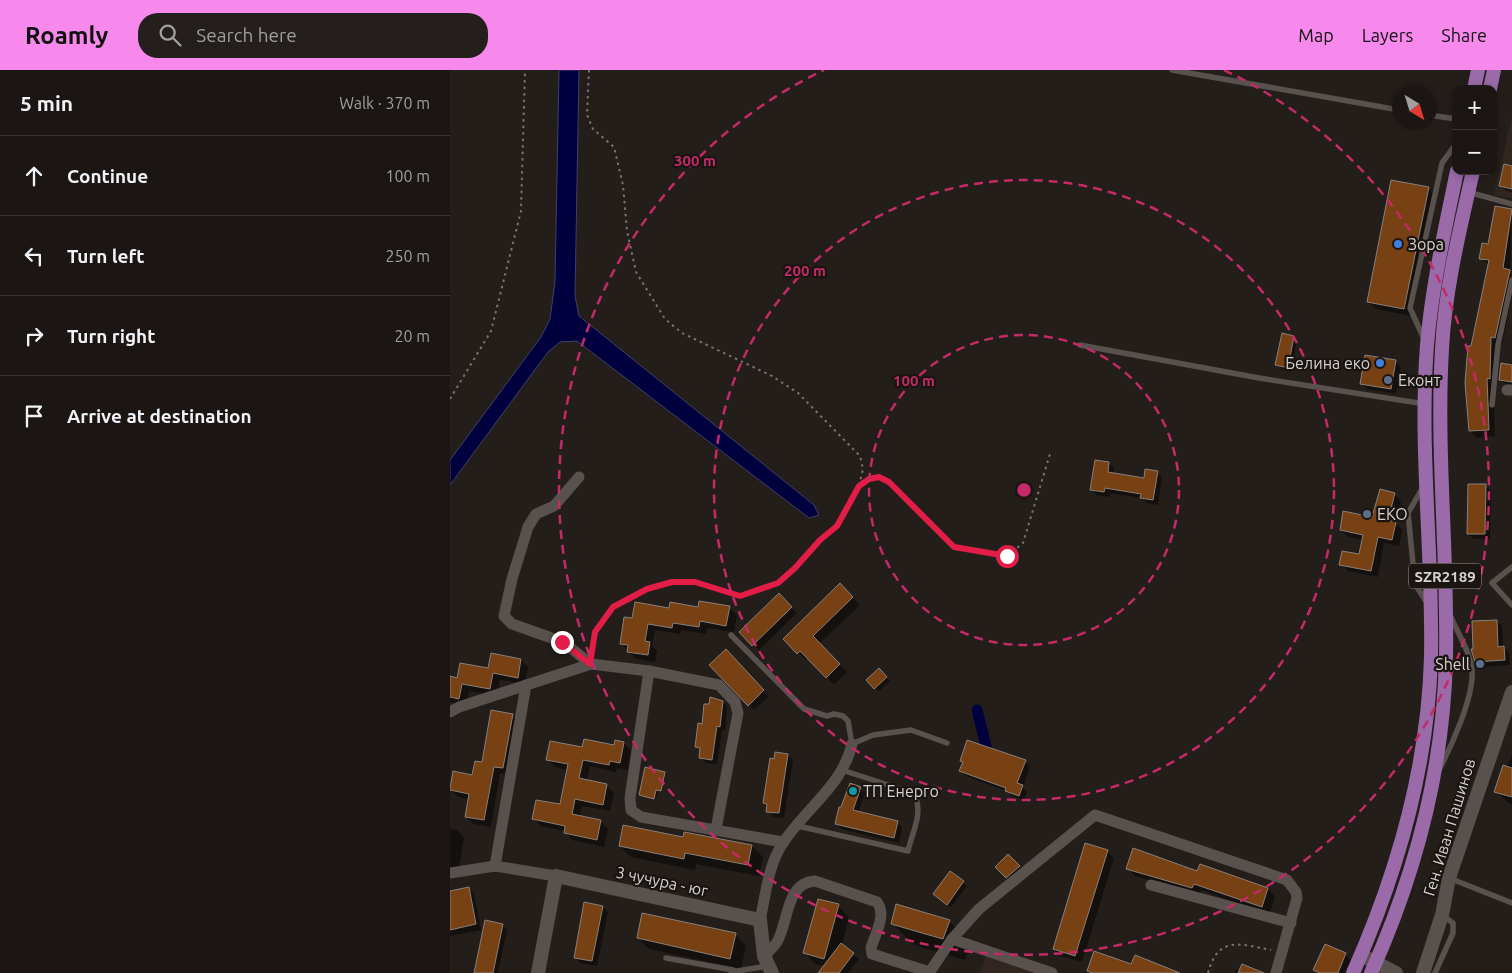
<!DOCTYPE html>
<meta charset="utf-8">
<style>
body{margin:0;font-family:Ubuntu,sans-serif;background:#241f1d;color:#f1f3f6}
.controls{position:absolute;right:15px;top:15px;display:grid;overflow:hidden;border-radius:10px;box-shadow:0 2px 8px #0003}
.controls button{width:45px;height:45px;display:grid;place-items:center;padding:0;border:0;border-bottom:1px solid #393534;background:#1b1614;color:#f1f3f6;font:25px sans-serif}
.compass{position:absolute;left:942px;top:15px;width:45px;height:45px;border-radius:50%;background:#1b1614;box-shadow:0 2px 8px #0003;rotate:142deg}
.stop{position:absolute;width:15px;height:15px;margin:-11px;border:4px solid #e11d48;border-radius:50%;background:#fff}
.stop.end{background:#e11d48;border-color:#fff;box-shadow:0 1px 5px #0008}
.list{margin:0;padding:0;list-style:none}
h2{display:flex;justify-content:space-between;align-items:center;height:65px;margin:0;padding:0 20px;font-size:21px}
h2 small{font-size:16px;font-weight:400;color:#a09fa0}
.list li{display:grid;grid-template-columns:32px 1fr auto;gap:15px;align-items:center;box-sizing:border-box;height:80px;padding:0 20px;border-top:1px solid #393534}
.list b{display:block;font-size:19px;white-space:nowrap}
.list em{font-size:16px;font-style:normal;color:#a09fa0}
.icon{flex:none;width:28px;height:28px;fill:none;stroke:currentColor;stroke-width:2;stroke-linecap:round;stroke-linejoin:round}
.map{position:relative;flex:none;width:1062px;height:903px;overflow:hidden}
header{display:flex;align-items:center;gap:30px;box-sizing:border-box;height:70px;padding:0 25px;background:#f788ec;color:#111}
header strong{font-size:24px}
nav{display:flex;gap:28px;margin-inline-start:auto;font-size:18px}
.search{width:350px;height:45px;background:#241f1d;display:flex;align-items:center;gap:12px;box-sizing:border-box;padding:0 18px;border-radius:20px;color:#a09fa0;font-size:19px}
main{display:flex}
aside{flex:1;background:#1b1614}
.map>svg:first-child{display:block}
</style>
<header>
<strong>Roamly</strong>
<div class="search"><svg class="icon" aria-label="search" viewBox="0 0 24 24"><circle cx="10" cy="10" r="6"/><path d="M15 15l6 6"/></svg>Search here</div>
<nav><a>Map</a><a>Layers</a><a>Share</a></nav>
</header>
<main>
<aside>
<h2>5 min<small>Walk · 370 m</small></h2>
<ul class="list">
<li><svg class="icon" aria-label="ahead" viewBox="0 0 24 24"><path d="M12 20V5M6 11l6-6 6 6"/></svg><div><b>Continue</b></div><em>100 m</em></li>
<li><svg class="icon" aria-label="left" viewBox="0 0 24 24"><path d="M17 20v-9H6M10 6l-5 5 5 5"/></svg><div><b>Turn left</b></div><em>250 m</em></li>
<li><svg class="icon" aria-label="right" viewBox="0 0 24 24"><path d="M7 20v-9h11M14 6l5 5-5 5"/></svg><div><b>Turn right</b></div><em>20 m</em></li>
<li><svg class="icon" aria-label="arrive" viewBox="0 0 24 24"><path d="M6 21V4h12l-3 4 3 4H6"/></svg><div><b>Arrive at destination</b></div></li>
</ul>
</aside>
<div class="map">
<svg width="1062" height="903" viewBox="0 0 1062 903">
<rect width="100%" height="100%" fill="#241e1a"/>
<!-- built -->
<g fill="#31251f">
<path d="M1062,46V128L1044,125Z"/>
<path d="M536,884L593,903H530Z"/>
</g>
<!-- water -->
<path fill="#00003e" stroke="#403f6a" d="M109,0H129L125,226L129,246L364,435L369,445L359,448L127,271L110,272L98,282L0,415V390L91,267L100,249L105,212Z"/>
<!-- shadow -->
<g fill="#0007">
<path d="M1062,97V122L1056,121L1050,116Z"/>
<path d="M978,118L985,125L961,246L926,239L918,232Z"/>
<path d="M1046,137L1062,140L1060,201L1062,227L1052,274L1048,273L1043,314L1045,366L1027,368L1020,361L1022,278L1039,195L1030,188L1039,176Z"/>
<path d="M844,267L847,270L841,301L830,298L827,295Z"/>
<path d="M946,292L951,297L946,324L917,319L912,314Z"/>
<path d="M1062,296V315L1054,313L1050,310Z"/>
<path d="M658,393L664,398L663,404L695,409L707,402L712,407L708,435L697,433L692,428L660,423V427L647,425L642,420Z"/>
<path d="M1035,416L1041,421L1040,469H1024L1018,464Z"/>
<path d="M944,424L951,431L945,453L952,460L949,476L934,473L928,507L898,501L891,494L910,485L913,470L898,467L891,460L923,449Z"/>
<path d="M390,515L410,535L369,574L397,602L384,615L358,588L356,590L334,569Z"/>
<path d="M329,525L347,543L309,580L291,562Z"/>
<path d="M279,537L287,545L284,562L257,558L256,564L231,560L230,564L205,560L202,576L207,581L205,592L186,589L171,573L183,550L220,539Z"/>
<path d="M1046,551L1052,556L1053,578L1059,583L1060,595L1032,597L1026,591Z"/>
<path d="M276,581L319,626L304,640L261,595Z"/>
<path d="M1011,581L1016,587L1020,597L1012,592Z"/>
<path d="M71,590L78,597L75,614L50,610L47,626L19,621L16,635L0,632V608L8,609Z"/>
<path d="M429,600L440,611L429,621L418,610Z"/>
<path d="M261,629L271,630L277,636L275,661H272L267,694L256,693L250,687L251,681L247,677Z"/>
<path d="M62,645L69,652L60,705L50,703L41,757L23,754L16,746L19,729L8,727L1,720L23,706Z"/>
<path d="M174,673L181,681L177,700L167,698L166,702L140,696L137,711L157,716L164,723L160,741L132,736L130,747L150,751L158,759L154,777L122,770L115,761L91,756L84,749L110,736L118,700L105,697L98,690L133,679L165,677Z"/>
<path d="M337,685L343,690L334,748L323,747L314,733L325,690Z"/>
<path d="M1062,685V734L1057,732L1046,721Z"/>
<path d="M511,690L575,691L580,697L573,717L577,722L574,730L562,726L557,721L516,706L511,701L514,693Z"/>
<path d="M214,703L212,722L208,721L206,729L190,725Z"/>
<path d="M410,718L415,723L408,743L447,752L452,757L449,773L392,759L386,754Z"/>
<path d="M0,759L7,760L14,768L8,803L0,806Z"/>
<path d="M234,769L302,776L313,787L309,806L246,794L245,800L181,787L170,776Z"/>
<path d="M657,781L664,788L632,892L611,886L604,879Z"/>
<path d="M558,785L573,800L560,810L547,797Z"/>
<path d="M751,796L818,819L825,827L819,844L751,820L750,825L685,806L678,798L748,803Z"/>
<path d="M501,803L517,816L501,837L488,827Z"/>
<path d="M18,818L24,824L31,860L0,866V822Z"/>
<path d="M388,836L399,847L392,875L409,889L398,903H369L375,896L365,894L354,882Z"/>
<path d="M152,837L158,842L147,896L130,893L125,887Z"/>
<path d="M499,851L521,873L515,890L464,875L442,853Z"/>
<path d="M52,855L57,860L48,903H25Z"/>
<path d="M285,864L296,876L291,899L199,879L188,868Z"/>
<path d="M895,884L901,890L895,903H868L865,900Z"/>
<path d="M800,896L812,903H784L786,899L791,901Z"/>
</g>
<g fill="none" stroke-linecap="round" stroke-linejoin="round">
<!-- canal -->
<path stroke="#00003e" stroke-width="11" d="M527,640L536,676"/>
</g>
<!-- building -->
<g fill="#784113" stroke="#88807c">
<path d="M1054,94L1062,96V119L1049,116Z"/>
<path d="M941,110L979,117L954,239L917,232Z"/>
<path d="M1045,136L1062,139L1053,198L1060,200L1045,268L1041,267L1040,309L1037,308L1039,360L1019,361L1015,313L1018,276H1021L1039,190L1029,189L1032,173L1038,174Z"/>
<path d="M832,263L844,266L838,298L825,295Z"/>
<path d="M915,285L946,290L941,319L910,314Z"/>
<path d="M1051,293L1062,295V312L1049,310Z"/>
<path d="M645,390L659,392L658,402L694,408L695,399L708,401L703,430L690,428L691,424L655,418L654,422L640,420Z"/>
<path d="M1018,414H1036L1035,464H1017Z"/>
<path d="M930,419L945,423L938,450L946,452L942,470L928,467L921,501L889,495L892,481L909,484L913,465L890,460L893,441L922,447Z"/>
<path d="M390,513L403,527L363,566L390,594L376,608L350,581L347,584L333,569Z"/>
<path d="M329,523L342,537L302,576L289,562Z"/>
<path d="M249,531L280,536L276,556L250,551L249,557L223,553L222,558L198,554L195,571L200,572L198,585L177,582L178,575L170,574L174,547L182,548L185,532L219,538L220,532L248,537Z"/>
<path d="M1047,550L1048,577L1054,576L1055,590L1025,592L1021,579H1023L1022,551Z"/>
<path d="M276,579L314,620L298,636L259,595Z"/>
<path d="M41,583L71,589L68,608L43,603L40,619L12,614L9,629L0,627V606L7,608L10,593L38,598Z"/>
<path d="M429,598L437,607L424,619L416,610Z"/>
<path d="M260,627L273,631L270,657L267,656L262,690L249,688L250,678L245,677L248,653L252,654L254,634H259Z"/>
<path d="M41,640L63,644L53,698L44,697L34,750L15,747L19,724L0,720V718L3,701L22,705L25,691L32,692Z"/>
<path d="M134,669L164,675L165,670L174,672L170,693L160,691L159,695L133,690L129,708L157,714L153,735L125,729L122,744L151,750L147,770L114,763L115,756L82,749L86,730L110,734L118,694L96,690L100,671L132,677Z"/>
<path d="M517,670L576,690L567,713L573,715L569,726L555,721L556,718L509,701L513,692L510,691Z"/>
<path d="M325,682L338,684L329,743L316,742L317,734L313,733L320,688L324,689Z"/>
<path d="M1053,695L1062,698V727L1044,722Z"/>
<path d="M195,697L215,702L211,721L206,720L204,729L189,725Z"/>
<path d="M400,713L411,717L403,740L448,751L444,768L385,754L389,737H391Z"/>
<path d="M173,755L233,767L234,762L302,775L298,795L235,783L234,789L169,776Z"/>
<path d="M635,773L658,780L625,886L603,879Z"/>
<path d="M683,778L747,801L750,794L818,818L812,837L744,814L742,818L676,799Z"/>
<path d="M558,784L570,796L556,808L545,797Z"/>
<path d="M500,801L514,811L497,835L483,824Z"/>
<path d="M19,817L26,854L0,860V821Z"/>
<path d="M368,829L389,834L374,889L353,883Z"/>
<path d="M134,832L153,836L142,891L124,888Z"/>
<path d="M446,834L500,850L493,869L441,854Z"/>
<path d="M192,843L286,863L280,889L187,868Z"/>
<path d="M35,850L53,854L43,903H24Z"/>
<path d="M391,873L404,883L389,903H368Z"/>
<path d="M875,874L896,883L888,903H870L863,900Z"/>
<path d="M644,881L681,894L685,885L730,903H643L637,901Z"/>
<path d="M792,894L814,903H788Z"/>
</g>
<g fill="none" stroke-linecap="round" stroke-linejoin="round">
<!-- path -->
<g stroke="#787370" stroke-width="2" stroke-dasharray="2.5 4" stroke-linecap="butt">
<path d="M139,0L137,45L143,59L164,77L173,115L177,161L186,202L215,249L232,263L322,306L348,323L410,386L413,399L409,416"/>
<path d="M0,329L41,261L71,141L75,0"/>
<path d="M142,582L145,562L163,537L197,519L222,512H245L290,526L328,513L345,498L357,482L387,456L409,416L419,409L429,407L439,412L505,477L557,486L573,473L600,384"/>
<path d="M758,903C768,865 790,874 821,880"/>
</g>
<!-- service -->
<g stroke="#58514d" stroke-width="5.5">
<path d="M722,0L949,40"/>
<path d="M979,45L1006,49"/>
<path d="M1018,122L1062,134"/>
<path d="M974,269L960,238L992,93L1006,74"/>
<path d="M630,275L809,308L975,334"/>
<path d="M1042,335L1048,275L1062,210"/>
<path d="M973,417L958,443L965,514L977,533"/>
<path d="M1062,497L1042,513L1062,535"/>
<path d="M281,565L354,639L377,646L384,644L393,646L398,651L402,674L423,665L461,660L497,673"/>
<path d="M989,700C1001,677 1024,627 1022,601C1021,583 1008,564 1001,547"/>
<path d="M348,756L458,781C462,763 475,740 463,723L392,700"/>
<path d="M999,808L1062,833"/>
<path d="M216,888L283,900"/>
<path d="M281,902L318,896"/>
<path d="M985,903L1003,863V853L992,845"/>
</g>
<!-- minor -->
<g stroke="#58514d" stroke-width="11">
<path d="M1057,320H1062"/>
<path d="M129,407L104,436L86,444L78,457L62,509L54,546L62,554L113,572L141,594"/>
<path d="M199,601L180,728L181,740L191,747L333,772"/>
<path d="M0,642L9,637L141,594L199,601L269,615L285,632L288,643L266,759"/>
<path d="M45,796L76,615"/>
<path d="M0,803L45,796L106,806"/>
<path d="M701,815L841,853"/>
<path d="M310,850C316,824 318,795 333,773C355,739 393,715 402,674"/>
<path d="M502,869L602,903"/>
<path d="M314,886C318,882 324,877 327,872C339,852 335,813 365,811L427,832C437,845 425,864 421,878L422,884L480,902"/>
<path d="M479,903L502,869L529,839L645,745L837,810L846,822L847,828L826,903"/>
</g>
<!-- tertiary -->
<g stroke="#58514d" stroke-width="14">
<path d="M911,885L946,903"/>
<path d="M88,903L106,806L310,850L314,886L322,903"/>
<path d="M973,903L992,845L999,808L1062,622"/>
</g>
<!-- primary -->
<g stroke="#9a6aa9" stroke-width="14">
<path d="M1024,19L1028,0"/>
<path d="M1040,19L1044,0"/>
<path d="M903,903C948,802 978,697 981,587C983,483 969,379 977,275C982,216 995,159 1007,101"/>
<path d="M921,903C966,803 994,696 996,586C998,484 986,381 992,279C995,219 1010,159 1023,101"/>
</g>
</g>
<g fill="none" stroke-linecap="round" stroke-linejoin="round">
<!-- route -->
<path stroke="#e11d48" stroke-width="6" d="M112,572L140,594L145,562L163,537L197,519L222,512H245L290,526L328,513L345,498L370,470L387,456L409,416L419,409L429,407L439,412L504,477L557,486"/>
</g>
<!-- distance rings -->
<g fill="none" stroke="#c42a67" stroke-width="2.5" stroke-dasharray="9 6">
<circle cx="574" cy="420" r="155"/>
<circle cx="574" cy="420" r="310"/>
<path d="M774 0A465 465 0 1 1 374 0"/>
</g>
<!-- markers -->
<g fill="#3f7fe0" stroke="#1a1511" stroke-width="2">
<circle cx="948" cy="174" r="5"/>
<circle cx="930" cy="293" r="5"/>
</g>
<g fill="#5c6f8a" stroke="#1a1511" stroke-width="2">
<circle cx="938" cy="310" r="5"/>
<circle cx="917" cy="444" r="5"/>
<circle cx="1030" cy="594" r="5"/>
</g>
<circle fill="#0f9aa8" stroke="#1a1511" stroke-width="2" cx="403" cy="721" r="5"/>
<g text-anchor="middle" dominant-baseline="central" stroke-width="4.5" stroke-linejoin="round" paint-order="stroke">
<!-- shield labels -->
<rect fill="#1a1511" stroke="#9d9996" stroke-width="1" x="959" y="493.5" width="72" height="25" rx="4"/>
<g font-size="15" font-weight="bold" fill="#d5d1cf">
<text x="995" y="506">SZR2189</text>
</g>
<!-- poi labels -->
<g font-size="16" fill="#d5d1cf" stroke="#1a1511" text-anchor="start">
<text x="958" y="174">Зора</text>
<text x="920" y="293" text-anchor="end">Белина еко</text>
<text x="948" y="310">Еконт</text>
<text x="927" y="444">EKO</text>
<text x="1020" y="594" text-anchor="end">Shell</text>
<text x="413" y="721">ТП Енерго</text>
</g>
<!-- street labels -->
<g font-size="16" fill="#d5d1cf" stroke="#1a1511">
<text transform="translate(999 757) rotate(-73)">Ген. Иван Пашинов</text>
<text transform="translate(212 811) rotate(12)">3 чучура - юг</text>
</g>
</g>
<circle cx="574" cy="420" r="8" fill="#c42a67" stroke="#1a1511" stroke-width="2.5"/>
<g font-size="15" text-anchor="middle" font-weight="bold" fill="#c42a67" stroke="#1a1511" stroke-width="4.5" stroke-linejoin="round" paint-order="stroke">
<text x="245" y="96">300 m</text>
<text x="355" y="206">200 m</text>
<text x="464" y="316">100 m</text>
</g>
</svg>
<div class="controls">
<button>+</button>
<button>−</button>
</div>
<svg class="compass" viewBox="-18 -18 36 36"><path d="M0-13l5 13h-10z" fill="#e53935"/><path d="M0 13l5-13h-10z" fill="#a09fa0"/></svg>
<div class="stop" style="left:557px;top:486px"></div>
<div class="stop end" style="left:112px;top:572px"></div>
</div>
</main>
